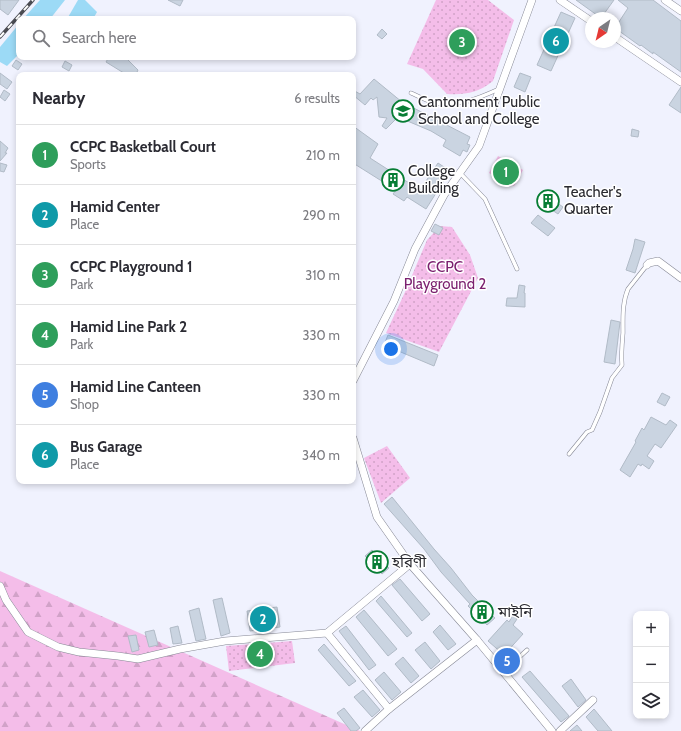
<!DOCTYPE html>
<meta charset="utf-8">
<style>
body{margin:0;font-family:Cabin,"Noto Sans Bengali",sans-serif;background:#f7f7f7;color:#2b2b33}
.controls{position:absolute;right:12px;bottom:12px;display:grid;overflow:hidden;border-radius:8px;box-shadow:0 2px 6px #0003}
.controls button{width:36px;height:36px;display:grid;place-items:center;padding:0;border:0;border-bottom:1px solid #e1e1e2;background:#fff;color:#2b2b33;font:20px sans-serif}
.compass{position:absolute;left:585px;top:12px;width:36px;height:36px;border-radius:50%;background:#fff;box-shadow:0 2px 6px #0003;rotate:215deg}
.you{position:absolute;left:391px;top:349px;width:14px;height:14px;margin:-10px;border:3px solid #fff;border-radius:50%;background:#1a73e8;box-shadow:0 0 0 6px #1a73e833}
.badge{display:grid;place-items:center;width:26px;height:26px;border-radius:50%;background:#2563eb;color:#fff;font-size:13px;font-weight:700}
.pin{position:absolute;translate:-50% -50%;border:2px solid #fff;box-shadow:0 1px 4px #0006}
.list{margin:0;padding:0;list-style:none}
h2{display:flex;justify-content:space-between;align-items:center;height:52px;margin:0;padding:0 16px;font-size:17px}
h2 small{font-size:13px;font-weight:400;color:#7c7c81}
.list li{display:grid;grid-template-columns:26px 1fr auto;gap:12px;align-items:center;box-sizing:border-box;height:60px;padding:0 16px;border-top:1px solid #e1e1e2}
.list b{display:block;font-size:15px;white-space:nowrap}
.list p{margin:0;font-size:13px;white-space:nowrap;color:#7c7c81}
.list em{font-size:13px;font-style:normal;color:#7c7c81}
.icon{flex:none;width:22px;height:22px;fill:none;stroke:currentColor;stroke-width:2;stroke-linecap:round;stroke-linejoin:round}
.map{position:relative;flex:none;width:681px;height:731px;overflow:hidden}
.search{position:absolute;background:#fff;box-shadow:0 2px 6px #0003;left:16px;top:16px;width:340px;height:44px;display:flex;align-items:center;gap:10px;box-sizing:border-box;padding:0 14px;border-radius:8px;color:#7c7c81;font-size:15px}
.panel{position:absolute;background:#fff;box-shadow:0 2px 6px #0003;left:16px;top:72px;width:340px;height:412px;border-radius:8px}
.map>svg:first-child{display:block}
</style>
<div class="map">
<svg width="681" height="731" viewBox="0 0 681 731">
<defs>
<pattern id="grass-dots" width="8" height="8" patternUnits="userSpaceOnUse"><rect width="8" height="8" fill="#f4bde9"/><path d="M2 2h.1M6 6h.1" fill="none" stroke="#d1a2c8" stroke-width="1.8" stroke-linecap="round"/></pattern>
<pattern id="forest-firs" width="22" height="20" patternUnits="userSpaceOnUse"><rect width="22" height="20" fill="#f4bde9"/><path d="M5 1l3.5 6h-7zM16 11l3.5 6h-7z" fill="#d1a2c8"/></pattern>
</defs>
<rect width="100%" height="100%" fill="#f0f2fe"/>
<!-- grass -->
<g fill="url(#grass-dots)">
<path d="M436,0H488L514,20L493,81C478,93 465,95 447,94L423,69L407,64Z"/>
<path d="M440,226L452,227L470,255L478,278L439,352L386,333L405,292L427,240Z"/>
<path d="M387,446L410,478L381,503L364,458Z"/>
<path d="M292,641L295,663L229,671L226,646Z"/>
</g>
<!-- forest -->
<path fill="url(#forest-firs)" d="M0,571L360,731H0Z"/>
<!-- pitch -->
<path fill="#f4bde9" d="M498,156L523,170L514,186L489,173Z"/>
<!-- water -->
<g fill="#9cdaf6">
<path d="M40,0H65L50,19H23Z"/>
<path d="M78,0H85L97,12L93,19H67Z"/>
<path d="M19,24V54L7,66L0,62V47Z"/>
</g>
<!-- building -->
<g fill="#cad4e1" stroke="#b1bbc7">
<path d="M0,0H19L8,15L0,9Z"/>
<path d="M168,0H183L180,6Z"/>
<path d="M576,0H614L601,18Z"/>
<path d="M618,0H653L681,21V72L653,52V54L641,45L640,46L615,28L628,8Z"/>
<path d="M561,12L575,18L551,71L537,65Z"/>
<path d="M382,29L387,34L382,39L377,35Z"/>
<path d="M109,57H129L127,59L138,70L137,72L142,75H127L106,62Z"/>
<path d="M16,60L22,64L18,70L12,66Z"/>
<path d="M65,61L72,65L69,71L62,67Z"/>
<path d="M0,73L12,82L7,89L0,84Z"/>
<path d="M520,73L531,77L525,92L514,87Z"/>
<path d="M374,79L402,102L470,137L467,144L470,145L467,152L463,150L460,156L443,146L446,140L431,131L398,117L386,129L382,126L387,118L379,117L377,97L373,100L371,98L365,105L353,95V90L360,94Z"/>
<path d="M681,87V113L669,105Z"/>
<path d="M4,90L10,94L5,101L0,97Z"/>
<path d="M353,126L378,144L370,158L420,190L438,163L450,171L426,209L407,197L404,201L393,194L396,190L353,163Z"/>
<path d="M632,129L639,131L638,137L631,136Z"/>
<path d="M0,141L8,148L5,153H7L0,161Z"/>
<path d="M0,163L7,165L4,172L0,171Z"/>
<path d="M543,193L563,207L558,214L543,204L544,203L538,199Z"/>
<path d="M538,215L555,228L548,236L531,223Z"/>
<path d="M435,224L443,228L439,235L431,231Z"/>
<path d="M635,239L645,242L635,273L626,270L633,249Z"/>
<path d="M519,285L525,286L524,293H525V307L506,306L507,298H517Z"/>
<path d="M611,320L620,322L615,364L604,362Z"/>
<path d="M388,335L438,355L434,366L384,345Z"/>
<path d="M662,393L670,397L665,406L657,402Z"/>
<path d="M651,417L666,425L670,420L677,425L661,448L655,444L647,456L654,461L649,469L642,464L641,466L638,464L630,477L620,470L636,442L635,441L642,428L644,430Z"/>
<path d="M392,497L434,549L451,568L472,595L495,618L487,625L468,606L470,604L441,572L424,549L384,504Z"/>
<path d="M372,550L389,568L382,574L365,556Z"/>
<path d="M400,579L430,614L422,621L392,585Z"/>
<path d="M381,596L412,633L407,637L376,601Z"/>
<path d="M222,598L230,633L221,636L213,600Z"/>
<path d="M277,607L280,627L250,631L247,611Z"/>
<path d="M199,608L206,639L196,641L189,611Z"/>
<path d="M364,610L397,649L388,656L356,617Z"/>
<path d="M513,615L517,619L513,625L523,634L504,655L488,641L507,620L509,622Z"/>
<path d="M440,625L456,644L448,650L433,632Z"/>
<path d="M178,626L182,643L173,644L170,628Z"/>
<path d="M346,626L376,665L369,670L339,631Z"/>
<path d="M154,630L158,645L149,647L145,632Z"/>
<path d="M136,635L139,650L132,652L128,636Z"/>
<path d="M425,642L440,661L431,669L415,650Z"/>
<path d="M324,644L356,681L349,686L318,650Z"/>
<path d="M403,657L419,676L411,683L395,664Z"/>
<path d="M530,671L569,716L561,722L522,677Z"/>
<path d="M384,672L401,692L392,700L375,680Z"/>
<path d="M571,679L586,700L578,707L562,686Z"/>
<path d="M363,690L380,710L372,717L354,697Z"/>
<path d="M344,708L360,728L356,731H351L337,713Z"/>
<path d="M594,709L612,731H598L586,717Z"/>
<path d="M577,725L582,731H570Z"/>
</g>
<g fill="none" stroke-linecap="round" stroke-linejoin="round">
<!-- service casing -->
<g stroke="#868895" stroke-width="4.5">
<g id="service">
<path d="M411,93C418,96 425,100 432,102C456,108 477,99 499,89"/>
<path d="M460,173L485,199L517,269"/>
<path d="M569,454L587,432L592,430L600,412L612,378L622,365C621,354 622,344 623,333C623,318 622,303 628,289L647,265"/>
<path d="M503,672L527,650"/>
</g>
</g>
<!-- minor casing -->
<g stroke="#868895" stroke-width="8">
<g id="minor">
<path d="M560,0L591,21"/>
<path d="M665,0L681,11"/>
<path d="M615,37L681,82"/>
<path d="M647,265L649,263L658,261L681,278"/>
<path d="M353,381L394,301L415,249L444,195L479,146L532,0"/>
<path d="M353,438L377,517L410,564L477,640L552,731"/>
<path d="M0,586L6,600L28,632L58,647L79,652L118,656L138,659L180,649L225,641L327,633L410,564"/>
<path d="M327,633L389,709L477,640"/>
<path d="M365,731L389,709"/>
<path d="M560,731L593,700"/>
</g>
</g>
<!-- service -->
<use href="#service" stroke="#fff" stroke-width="3.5"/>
<!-- minor -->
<use href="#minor" stroke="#fff" stroke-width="7"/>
<!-- rail casing -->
<g stroke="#4b4c53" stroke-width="3.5">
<path id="rail" d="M0,37L33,0"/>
</g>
<!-- rail -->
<use href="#rail" stroke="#fff" stroke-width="2" stroke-dasharray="6" stroke-linecap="butt"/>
</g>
<!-- icons -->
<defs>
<g id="school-ring" transform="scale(1.15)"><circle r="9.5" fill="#fff" stroke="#077d34" stroke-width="1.5"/><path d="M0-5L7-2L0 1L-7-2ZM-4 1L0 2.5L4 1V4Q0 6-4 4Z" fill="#077d34"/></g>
<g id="building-ring" transform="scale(1.15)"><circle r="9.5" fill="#fff" stroke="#077d34" stroke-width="1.5"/><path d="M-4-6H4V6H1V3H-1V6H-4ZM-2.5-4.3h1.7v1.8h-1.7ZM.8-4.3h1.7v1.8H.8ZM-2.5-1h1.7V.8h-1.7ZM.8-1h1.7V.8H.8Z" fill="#077d34"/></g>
</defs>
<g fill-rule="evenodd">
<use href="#school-ring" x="403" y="111"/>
<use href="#building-ring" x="393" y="180"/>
<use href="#building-ring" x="548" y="201"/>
<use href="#building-ring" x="377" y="562"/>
<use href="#building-ring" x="482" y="612"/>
</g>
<g text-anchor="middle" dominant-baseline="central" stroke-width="3" stroke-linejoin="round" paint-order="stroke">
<!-- poi labels -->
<g font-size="15" fill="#29292f" stroke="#fff" text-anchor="start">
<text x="418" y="102">Cantonment Public<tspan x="418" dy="17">School and College</tspan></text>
<text x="408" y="171">College<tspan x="408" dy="17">Building</tspan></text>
<text x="564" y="192">Teacher's<tspan x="564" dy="17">Quarter</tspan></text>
<text x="392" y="562">হরিণী</text>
<text x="498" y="612">মাইনি</text>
</g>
<!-- park labels -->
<g font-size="15" fill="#7b206f" stroke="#fff">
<text x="445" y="267">CCPC<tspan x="445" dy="17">Playground 2</tspan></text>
</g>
</g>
</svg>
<div class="controls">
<button>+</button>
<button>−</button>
<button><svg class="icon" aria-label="layers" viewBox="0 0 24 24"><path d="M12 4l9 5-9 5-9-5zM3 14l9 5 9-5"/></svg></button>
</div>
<svg class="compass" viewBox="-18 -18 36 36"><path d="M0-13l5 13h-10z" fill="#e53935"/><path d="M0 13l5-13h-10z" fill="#7c7c81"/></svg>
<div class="you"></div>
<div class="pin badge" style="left:506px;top:172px;background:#2e9e5b">1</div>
<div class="pin badge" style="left:263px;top:619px;background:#0f9aa8">2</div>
<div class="pin badge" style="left:462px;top:42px;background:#2e9e5b">3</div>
<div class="pin badge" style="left:260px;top:654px;background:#2e9e5b">4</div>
<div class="pin badge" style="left:507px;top:661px;background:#3f7fe0">5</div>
<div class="pin badge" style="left:556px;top:41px;background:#0f9aa8">6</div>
<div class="search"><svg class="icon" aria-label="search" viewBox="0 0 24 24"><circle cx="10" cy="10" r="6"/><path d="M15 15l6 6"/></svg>Search here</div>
<section class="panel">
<h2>Nearby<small>6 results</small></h2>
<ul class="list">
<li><span class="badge" style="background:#2e9e5b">1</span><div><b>CCPC Basketball Court</b><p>Sports</p></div><em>210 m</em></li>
<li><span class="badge" style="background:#0f9aa8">2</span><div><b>Hamid Center</b><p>Place</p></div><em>290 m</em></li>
<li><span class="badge" style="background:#2e9e5b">3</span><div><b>CCPC Playground 1</b><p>Park</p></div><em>310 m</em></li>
<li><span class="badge" style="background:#2e9e5b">4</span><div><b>Hamid Line Park 2</b><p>Park</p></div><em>330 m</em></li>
<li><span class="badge" style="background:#3f7fe0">5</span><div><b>Hamid Line Canteen</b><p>Shop</p></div><em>330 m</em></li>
<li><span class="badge" style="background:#0f9aa8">6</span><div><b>Bus Garage</b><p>Place</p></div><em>340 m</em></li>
</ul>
</section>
</div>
